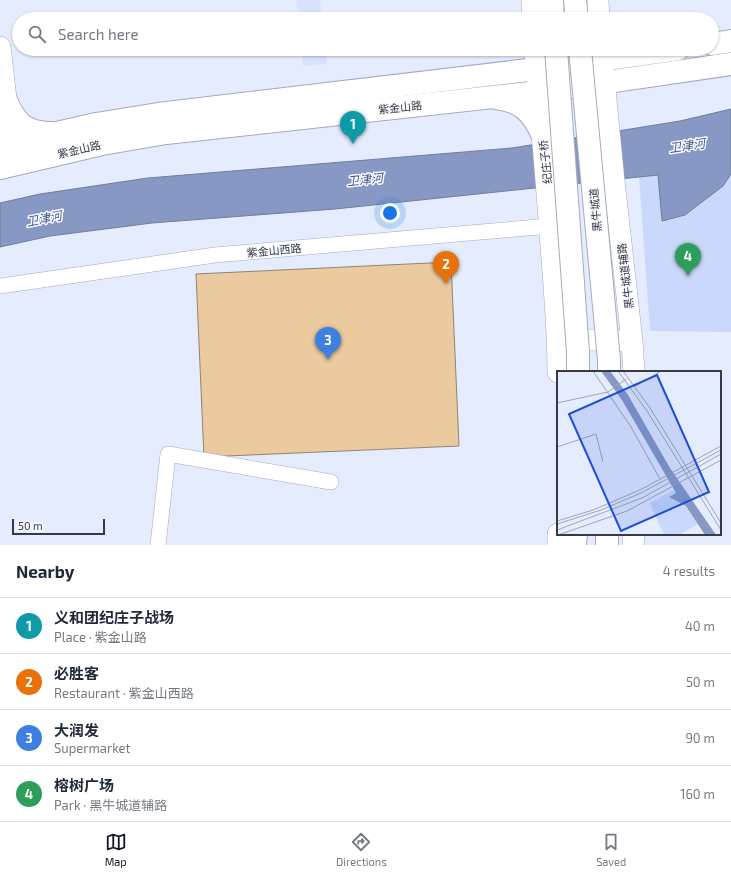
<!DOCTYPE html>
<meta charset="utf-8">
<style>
body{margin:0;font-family:"Exo 2","Noto Sans SC",sans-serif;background:#f6f6f7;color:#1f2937}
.scale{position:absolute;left:12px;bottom:10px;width:93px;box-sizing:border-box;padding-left:4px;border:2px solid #373a42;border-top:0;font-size:11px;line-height:14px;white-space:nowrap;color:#373a42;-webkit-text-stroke:3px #f7f9fd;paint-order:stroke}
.you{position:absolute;left:390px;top:213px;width:14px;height:14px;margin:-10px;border:3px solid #fff;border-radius:50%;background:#1a73e8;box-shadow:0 0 0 6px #1a73e833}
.badge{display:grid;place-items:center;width:26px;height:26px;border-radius:50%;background:#111827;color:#fff;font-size:13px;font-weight:700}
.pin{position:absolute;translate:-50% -33px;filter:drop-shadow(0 1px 2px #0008)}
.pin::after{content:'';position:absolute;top:21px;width:14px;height:12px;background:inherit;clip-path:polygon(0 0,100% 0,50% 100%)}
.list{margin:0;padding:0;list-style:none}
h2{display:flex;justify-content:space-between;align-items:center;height:52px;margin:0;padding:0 16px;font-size:17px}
h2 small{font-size:13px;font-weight:400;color:#747a83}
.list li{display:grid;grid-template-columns:26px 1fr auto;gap:12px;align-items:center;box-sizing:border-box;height:56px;padding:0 16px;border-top:1px solid #e0e1e3}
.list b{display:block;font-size:15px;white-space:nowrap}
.list p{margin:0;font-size:13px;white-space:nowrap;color:#747a83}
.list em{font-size:13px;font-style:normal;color:#747a83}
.icon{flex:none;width:22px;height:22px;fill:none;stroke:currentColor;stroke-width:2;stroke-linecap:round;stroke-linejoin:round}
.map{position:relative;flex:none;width:731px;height:545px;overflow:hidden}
.search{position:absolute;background:#fff;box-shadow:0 1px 3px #0004;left:12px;right:12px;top:12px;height:44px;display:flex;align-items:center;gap:10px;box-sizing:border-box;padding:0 14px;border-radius:22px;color:#747a83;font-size:15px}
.sheet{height:276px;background:#fff}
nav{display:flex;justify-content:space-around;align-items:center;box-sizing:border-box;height:56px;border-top:1px solid #e0e1e3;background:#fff;font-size:11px;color:#747a83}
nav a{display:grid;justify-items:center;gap:2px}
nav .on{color:#111827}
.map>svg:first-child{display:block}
</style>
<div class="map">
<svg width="731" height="545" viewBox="0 0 731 545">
<rect width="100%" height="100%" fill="#e5ecfd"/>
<!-- built -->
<g fill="#d7e2fe">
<path d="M296,0H320L322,19H298Z"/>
<path d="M301,49H325L327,64L303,66Z"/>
</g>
<!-- green -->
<path fill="#cad8fc" d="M731,174V332L650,331L639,177L659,175L662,221L685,214L723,186Z"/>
<!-- water -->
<path fill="#8798c4" stroke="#6f7c9d" d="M731,109V174L723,186L685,215L662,221L658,175L335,209L152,223L50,236L0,247V203L40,194L148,178L512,148L680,121Z"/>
<!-- building -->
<path fill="#ebca9f" stroke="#918473" d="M451,262L459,446L204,457L196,274Z"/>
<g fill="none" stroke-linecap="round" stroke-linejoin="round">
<!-- street casing -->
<g stroke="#a3abbe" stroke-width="16">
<g id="street">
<path d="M0,286L215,255L550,226"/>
<path d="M158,545L168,454L331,482"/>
</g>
</g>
<!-- secondary casing -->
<g stroke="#a3abbe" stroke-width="22">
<g id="secondary">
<path d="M532,0L533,19"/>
<path d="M598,0L599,19"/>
<path d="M0,47L13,160"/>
<path d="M535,49C541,119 547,189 552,259C555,297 558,334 558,372"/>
<path d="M601,49L614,181L632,341L634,372"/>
<path d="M559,339L624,341"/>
<path d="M558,545V534"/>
<path d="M633,545L634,534"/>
</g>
</g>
<!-- primary casing -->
<g stroke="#a3abbe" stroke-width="24">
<g id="primary">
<path d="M712,44L731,41"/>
<path d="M5,98C15,122 23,132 50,133"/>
<path d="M496,98C521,101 532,112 542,134"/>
<path d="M0,146L96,124L158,114L537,69L678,49"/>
<path d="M0,168L102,144L166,133L539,92L731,64"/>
</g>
</g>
<!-- highway casing -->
<g stroke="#a3abbe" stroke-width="24">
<g id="highway">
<path d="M552,0L553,19"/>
<path d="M575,0L577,19"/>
<path d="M575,545L576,534"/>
<path d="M607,545V534"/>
</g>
</g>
<!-- street -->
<use href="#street" stroke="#fff" stroke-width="15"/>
<!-- secondary -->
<use href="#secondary" stroke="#fff" stroke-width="21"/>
<!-- primary -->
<use href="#primary" stroke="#fff" stroke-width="22"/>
<!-- highway -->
<use href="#highway" stroke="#fff" stroke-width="22"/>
<!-- highway-bridge casing -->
<g stroke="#a3abbe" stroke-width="24" stroke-linecap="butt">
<g id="highway-bridge">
<path d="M556,49L578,352V372"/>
<path d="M580,49L609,360V372"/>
</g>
</g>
<!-- highway-bridge -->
<use href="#highway-bridge" stroke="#fff" stroke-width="22"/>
</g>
<g text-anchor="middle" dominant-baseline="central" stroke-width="3" stroke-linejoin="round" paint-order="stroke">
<!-- street labels -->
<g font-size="11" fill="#373a42" stroke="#f7f9fd">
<text transform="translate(400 107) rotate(-6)">紫金山路</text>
<text transform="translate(79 149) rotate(-13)">紫金山路</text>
<text transform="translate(545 162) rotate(-96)">纪庄子桥</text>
<text transform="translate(595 210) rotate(-95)">黑牛城道</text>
<text transform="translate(274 250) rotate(-5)">紫金山西路</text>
<text transform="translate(625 276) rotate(-97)">黑牛城道辅路</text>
</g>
<!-- water labels -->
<g font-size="12" font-style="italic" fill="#41548e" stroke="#f7f9fd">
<text transform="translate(687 145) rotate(-8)">卫津河</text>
<text transform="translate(365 179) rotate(-6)">卫津河</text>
<text transform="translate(44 218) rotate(-11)">卫津河</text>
</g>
</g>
<!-- overview -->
<g transform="translate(557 371)">
<rect width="164" height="164" fill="#e5ecfd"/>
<path d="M117,119L119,122L112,126L129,135L141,153L122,164H107L93,132Z" fill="#cad8fc"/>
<path d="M44,0H53L71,24L113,97L159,164H148L129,135L112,126L119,122L65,29Z" fill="#8798c4"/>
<path fill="none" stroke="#9fa5b2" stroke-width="1" d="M36,0L74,56L103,108M61,0L90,40L164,159M66,0L93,37L164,152M77,16L104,0M0,32L51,21L69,8M0,76L39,63L46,91M0,150L36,139L85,118L164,75M0,153L44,139L84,122L164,79M0,159L85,127L164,83M1,164L70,140L164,89"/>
<path fill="#1d4ed8" fill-opacity="0.15" stroke="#1d4ed8" stroke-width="2" d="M100,4L152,121L64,160L12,43Z"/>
<rect width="164" height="164" fill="none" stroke="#373a42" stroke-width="2"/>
</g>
</svg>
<div class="scale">50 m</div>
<div class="you"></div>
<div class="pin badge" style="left:353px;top:144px;background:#0f9aa8">1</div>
<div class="pin badge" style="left:446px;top:284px;background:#e8710a">2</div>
<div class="pin badge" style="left:328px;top:360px;background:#3f7fe0">3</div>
<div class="pin badge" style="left:688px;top:276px;background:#2e9e5b">4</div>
<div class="search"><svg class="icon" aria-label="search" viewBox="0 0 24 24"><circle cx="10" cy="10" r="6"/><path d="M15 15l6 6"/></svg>Search here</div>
</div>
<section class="sheet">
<h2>Nearby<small>4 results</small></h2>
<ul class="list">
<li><span class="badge" style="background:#0f9aa8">1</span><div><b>义和团纪庄子战场</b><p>Place · 紫金山路</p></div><em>40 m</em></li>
<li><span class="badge" style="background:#e8710a">2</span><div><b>必胜客</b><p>Restaurant · 紫金山西路</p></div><em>50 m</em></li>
<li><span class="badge" style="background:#3f7fe0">3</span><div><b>大润发</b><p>Supermarket</p></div><em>90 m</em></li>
<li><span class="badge" style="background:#2e9e5b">4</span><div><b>榕树广场</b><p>Park · 黑牛城道辅路</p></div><em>160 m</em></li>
</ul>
</section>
<nav>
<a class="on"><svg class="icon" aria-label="map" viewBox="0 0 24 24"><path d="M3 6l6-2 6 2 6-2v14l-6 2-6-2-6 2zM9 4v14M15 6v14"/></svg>Map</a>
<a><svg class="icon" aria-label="directions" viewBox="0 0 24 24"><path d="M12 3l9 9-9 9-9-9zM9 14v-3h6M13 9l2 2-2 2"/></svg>Directions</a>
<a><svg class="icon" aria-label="saved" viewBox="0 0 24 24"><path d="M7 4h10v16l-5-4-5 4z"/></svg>Saved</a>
</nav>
